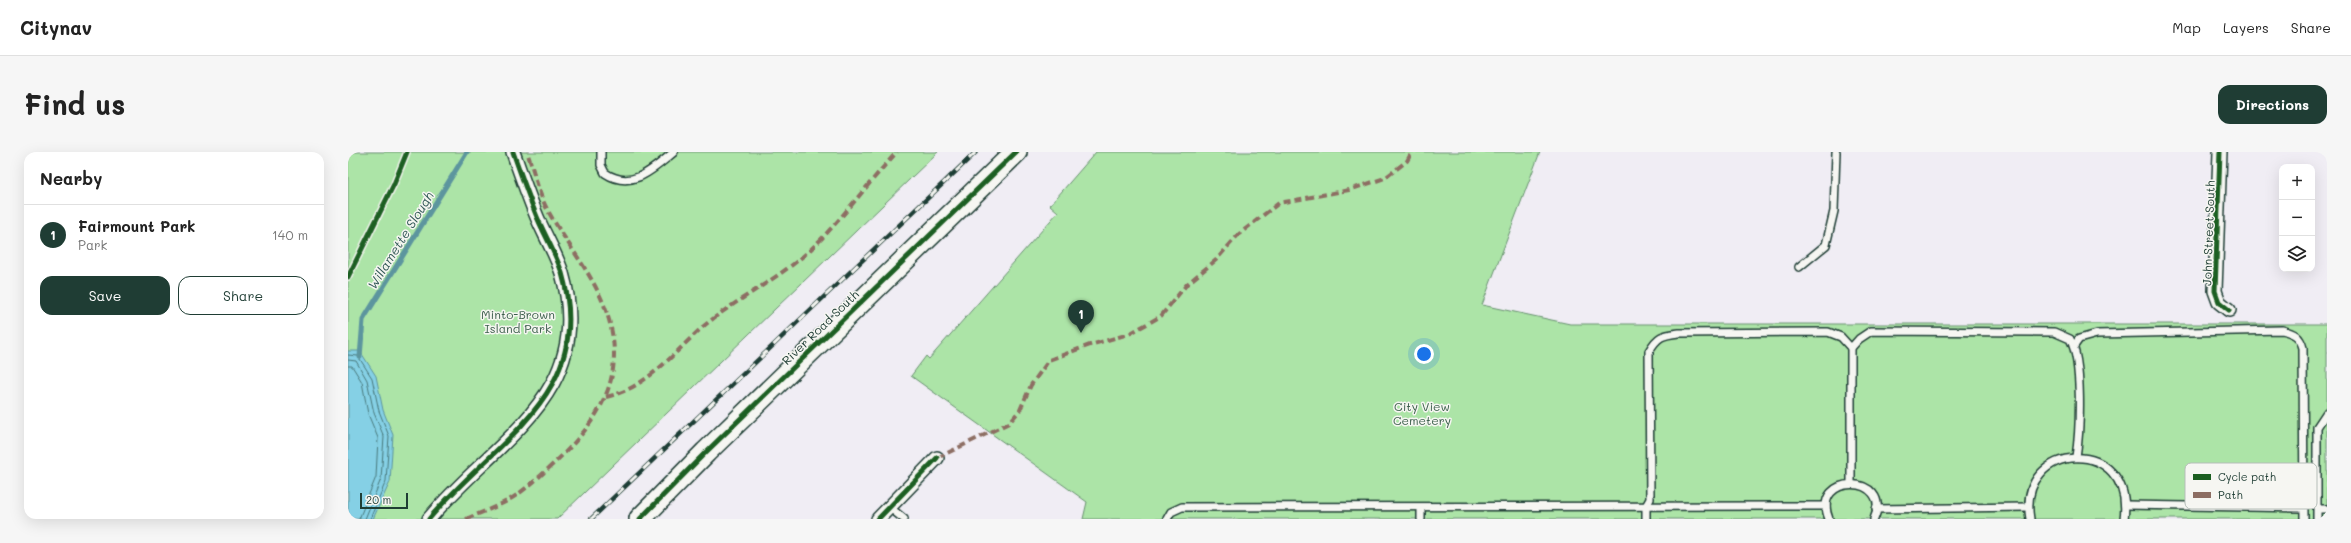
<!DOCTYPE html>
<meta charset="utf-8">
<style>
body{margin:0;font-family:Mali,sans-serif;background:#f6f6f6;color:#222}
.controls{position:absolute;right:12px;top:12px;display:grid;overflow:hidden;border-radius:8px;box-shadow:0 4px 16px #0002}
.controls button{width:36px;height:36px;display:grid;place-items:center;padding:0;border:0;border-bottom:1px solid #e0e0e0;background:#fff;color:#222;font:20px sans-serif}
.scale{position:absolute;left:12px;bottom:10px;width:48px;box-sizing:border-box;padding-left:4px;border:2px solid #1f3d34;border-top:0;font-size:11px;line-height:14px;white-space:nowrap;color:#1f3d34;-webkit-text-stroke:3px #f6f6f2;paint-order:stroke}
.you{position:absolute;left:1076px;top:202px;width:14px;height:14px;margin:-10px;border:3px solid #fff;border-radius:50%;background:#1a73e8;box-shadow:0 0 0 6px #1a73e833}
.badge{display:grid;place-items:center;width:26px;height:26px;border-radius:50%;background:#1f3d34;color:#fff;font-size:13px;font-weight:700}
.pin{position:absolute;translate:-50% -33px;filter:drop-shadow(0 1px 2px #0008)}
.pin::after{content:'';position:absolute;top:21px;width:14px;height:12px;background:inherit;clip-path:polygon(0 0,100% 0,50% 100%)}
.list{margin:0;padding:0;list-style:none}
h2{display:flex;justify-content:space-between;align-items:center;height:52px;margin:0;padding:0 16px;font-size:17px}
h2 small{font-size:13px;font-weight:400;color:#767676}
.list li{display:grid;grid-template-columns:26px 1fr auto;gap:12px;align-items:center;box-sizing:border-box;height:60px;padding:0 16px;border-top:1px solid #e0e0e0}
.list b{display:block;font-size:15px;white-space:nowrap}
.list p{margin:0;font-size:13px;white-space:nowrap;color:#767676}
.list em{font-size:13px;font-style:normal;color:#767676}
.actions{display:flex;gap:8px;padding:12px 16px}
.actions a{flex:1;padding:9px 0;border:1px solid #1f3d34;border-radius:12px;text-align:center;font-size:14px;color:#1f3d34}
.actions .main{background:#1f3d34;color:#fff}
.icon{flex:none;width:22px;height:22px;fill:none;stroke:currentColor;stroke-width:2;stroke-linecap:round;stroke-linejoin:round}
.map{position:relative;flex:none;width:1979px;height:367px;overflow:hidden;border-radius:12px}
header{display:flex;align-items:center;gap:24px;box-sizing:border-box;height:56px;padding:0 20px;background:#fff;border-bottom:1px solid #e0e0e0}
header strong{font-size:19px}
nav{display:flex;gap:22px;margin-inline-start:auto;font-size:14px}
.intro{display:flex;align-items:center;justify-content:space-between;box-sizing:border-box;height:96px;padding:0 24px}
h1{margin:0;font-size:28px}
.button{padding:10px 18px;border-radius:12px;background:#1f3d34;color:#fff;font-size:14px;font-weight:700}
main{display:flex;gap:24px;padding:0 24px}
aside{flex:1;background:#fff;border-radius:12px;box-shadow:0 4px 16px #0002}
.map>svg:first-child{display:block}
</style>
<header>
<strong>Citynav</strong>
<nav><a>Map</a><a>Layers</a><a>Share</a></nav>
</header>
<div class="intro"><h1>Find us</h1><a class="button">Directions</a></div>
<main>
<aside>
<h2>Nearby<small></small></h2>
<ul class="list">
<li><span class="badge">1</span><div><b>Fairmount Park</b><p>Park</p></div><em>140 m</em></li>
</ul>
<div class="actions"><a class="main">Save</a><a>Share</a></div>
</aside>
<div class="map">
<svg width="1979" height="367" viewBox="0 0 1979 367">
<rect width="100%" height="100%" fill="#f0edf4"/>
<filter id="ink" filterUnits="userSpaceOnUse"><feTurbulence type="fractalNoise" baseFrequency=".025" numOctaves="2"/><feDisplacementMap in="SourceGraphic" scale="8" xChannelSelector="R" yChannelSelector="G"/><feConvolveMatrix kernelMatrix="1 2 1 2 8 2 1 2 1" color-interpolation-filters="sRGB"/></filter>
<g filter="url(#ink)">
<!-- green -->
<g fill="#ace4a7" stroke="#66906e">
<path d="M0,0H590L209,367H0Z"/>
<path d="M748,0H1192L1134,153L1222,172H1979V367H735L739,350L563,224L578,204L581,207L710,60L702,53Z"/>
</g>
<!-- water -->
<path fill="#85d0e5" stroke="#5c959e" d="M0,199H12L28,224L35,258L45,283L42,330L25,367H0Z"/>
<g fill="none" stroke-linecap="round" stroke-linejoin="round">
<!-- shore -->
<g stroke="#48787b" stroke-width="1">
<path d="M0,203L10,204L24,226L31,259L41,284L38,329L22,367"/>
<path d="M0,208L8,209L19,228L26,261L36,285L33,327L17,367"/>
<path d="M0,214H4L14,230L20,262L30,286L28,325L11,367"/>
</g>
<!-- stream -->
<path stroke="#5c959e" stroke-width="5" d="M12,205L15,168L119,0"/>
<!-- service casing -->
<g stroke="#1f3d34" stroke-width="10">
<g id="service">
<path d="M253,0V13L257,21C284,39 305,17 326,0"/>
<path d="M1451,115L1478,93L1486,59L1488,0"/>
<path d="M1726,194L1731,187L1749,182L1934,178C1946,181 1952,184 1955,196L1956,367"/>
<path d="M1503,331V196L1511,187L1523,179L1706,180L1722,187C1735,209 1732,279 1728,305"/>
<path d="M1778,353L1955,356"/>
<path d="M541,355L556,367"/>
<path d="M1073,356V367"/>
<path d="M1528,357L1680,355"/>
<path d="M1970,357H1979"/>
<path d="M819,367L823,360L834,355L1478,354"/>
<path d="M1298,367V354L1302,347L1301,199C1310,184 1314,183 1331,181L1480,180L1493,185L1503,196"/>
<path d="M1481,367C1462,320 1546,322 1526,367"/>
<path d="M1682,367C1668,288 1787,283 1776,367"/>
<path d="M1969,367V275L1979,260"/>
</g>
</g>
<!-- minor casing -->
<g stroke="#1f3d34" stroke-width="16">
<g id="minor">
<path d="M1872,0L1867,139L1871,150L1881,158"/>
<path d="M81,367C146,288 249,243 214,121C207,99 195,81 187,60C179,40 172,20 165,0"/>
<path d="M530,367L589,306"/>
</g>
</g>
<!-- primary casing -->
<g stroke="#1f3d34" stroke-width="24">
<path id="primary" d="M292,367L358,300L668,0"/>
</g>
<!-- service -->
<use href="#service" stroke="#f6f6f2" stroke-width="7"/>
<!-- minor -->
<use href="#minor" stroke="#f6f6f2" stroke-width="13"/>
<!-- primary -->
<use href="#primary" stroke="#f6f6f2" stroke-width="21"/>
<!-- rail casing -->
<g stroke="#1f3d34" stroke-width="4.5">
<path id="rail" d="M243,367L628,0"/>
</g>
<!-- rail -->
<use href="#rail" stroke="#f6f6f2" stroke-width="3" stroke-dasharray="9" stroke-linecap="butt"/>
<!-- quiet -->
<g stroke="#8d6e63" stroke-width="4" stroke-dasharray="8 4" stroke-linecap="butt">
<path d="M258,245C300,236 327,199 357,173C390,146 429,128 461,99C493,69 519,32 549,0"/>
<path d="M589,306L661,271L672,258L683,233L701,208L742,193L781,182L813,164L839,132L868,108L891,82L931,51L1001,38L1037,26L1059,9L1064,0"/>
<path d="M118,367C132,361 146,356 159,349C175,340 189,327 202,315C252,269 283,223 256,153C242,118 217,90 199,57C190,40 186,19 179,0"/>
</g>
<!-- cycleway casing -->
<g stroke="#f6f6f2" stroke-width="8">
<g id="cycleway">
<path d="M1872,0L1867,139L1871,150L1881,158"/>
<path d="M0,125L46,32L59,0"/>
<path d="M81,367C146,288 249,243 214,121C207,99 195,81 187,60C179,40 172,20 165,0"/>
<path d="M292,367L358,300L668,0"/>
<path d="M530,367L589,306"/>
</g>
</g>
<!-- cycleway -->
<use href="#cycleway" stroke="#1b5e20" stroke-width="5"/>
</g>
</g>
<g text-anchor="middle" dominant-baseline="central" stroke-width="3" stroke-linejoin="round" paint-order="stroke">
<!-- street labels -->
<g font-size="12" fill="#1f3d34" stroke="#f6f6f2">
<text transform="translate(1860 81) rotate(-88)">John Street South</text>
<text transform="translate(472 175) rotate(-44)">River Road South</text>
</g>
<!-- park labels -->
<g font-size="12" fill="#3b5e4b" stroke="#f6f6f2">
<text x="170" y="162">Minto-Brown<tspan x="170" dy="14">Island Park</tspan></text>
<text x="1074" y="254">City View<tspan x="1074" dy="14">Cemetery</tspan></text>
</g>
<!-- water labels -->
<g font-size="13" font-style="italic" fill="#335a57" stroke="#f6f6f2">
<text transform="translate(52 88) rotate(-58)">Willamette Slough</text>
</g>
</g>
<!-- legend -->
<rect x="1837" y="311" width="132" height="46" rx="6" fill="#f6f6f2" stroke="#b6beb9" stroke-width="1"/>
<rect x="1845" y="322" width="18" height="6" fill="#1b5e20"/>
<rect x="1845" y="340" width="18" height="6" fill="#8d6e63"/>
<g font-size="11" fill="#1f3d34">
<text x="1870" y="329">Cycle path</text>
<text x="1870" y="347">Path</text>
</g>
</svg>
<div class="controls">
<button>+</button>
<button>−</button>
<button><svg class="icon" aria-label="layers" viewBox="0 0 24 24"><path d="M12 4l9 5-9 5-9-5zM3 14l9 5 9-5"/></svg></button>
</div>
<div class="scale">20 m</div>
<div class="you"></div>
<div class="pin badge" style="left:733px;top:181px">1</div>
</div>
</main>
